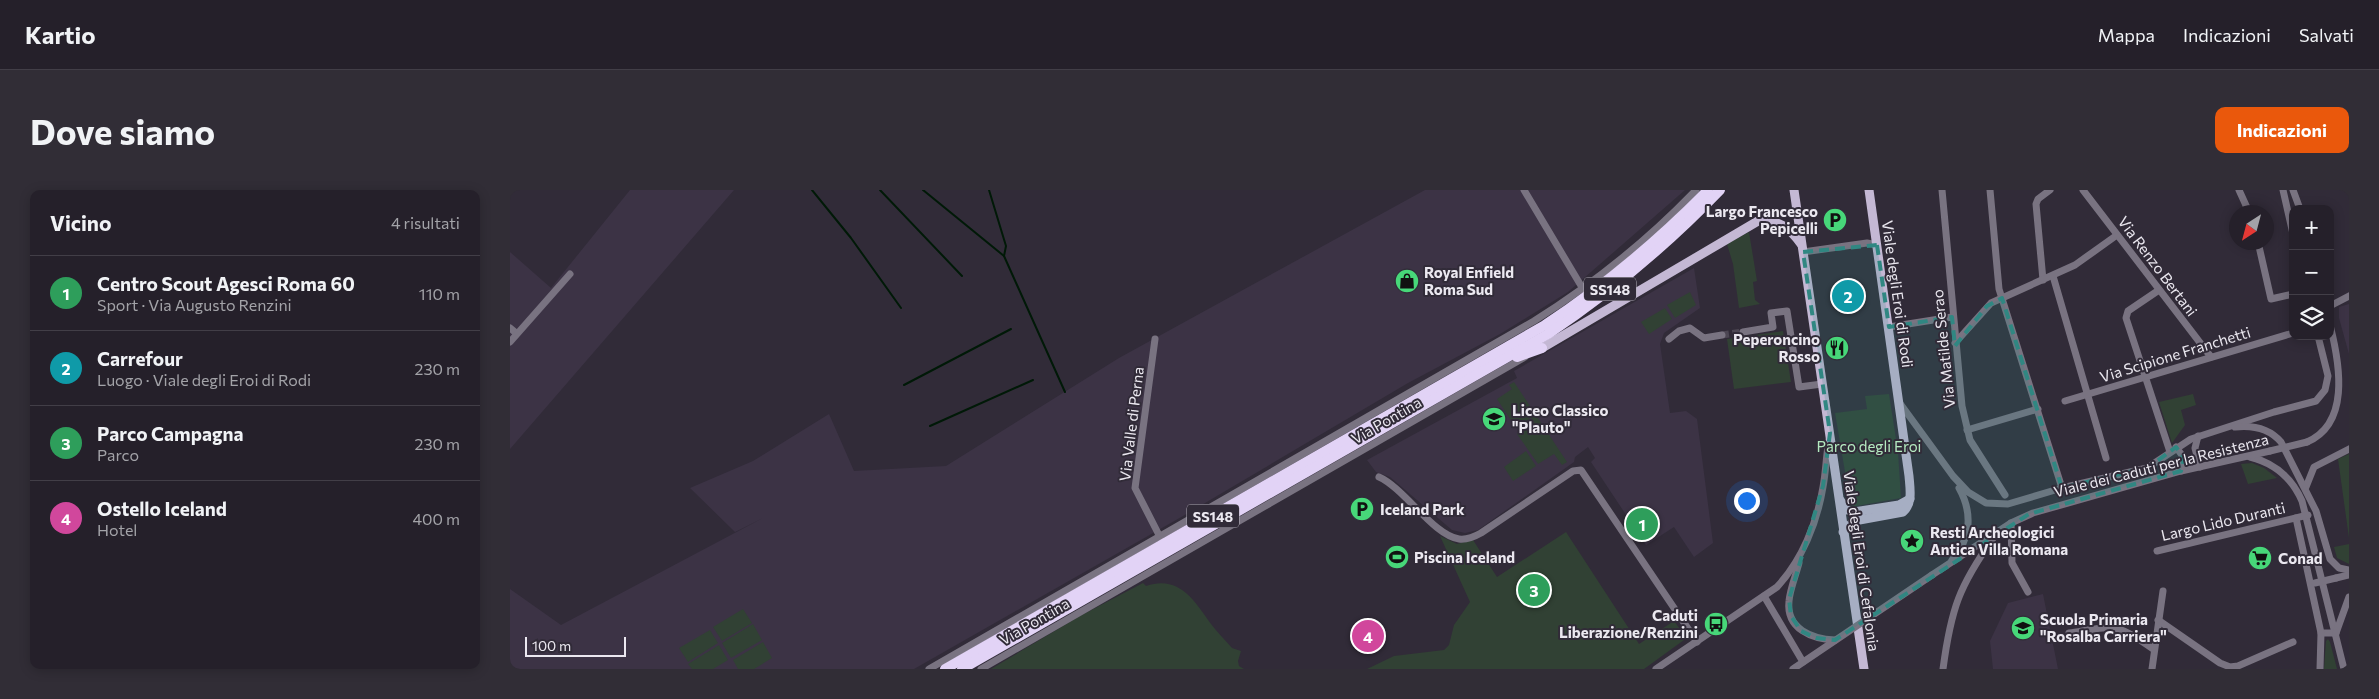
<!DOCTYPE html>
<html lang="it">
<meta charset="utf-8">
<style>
body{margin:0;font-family:Commissioner,sans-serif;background:#312d36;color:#f1f3f6}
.controls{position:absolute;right:15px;top:15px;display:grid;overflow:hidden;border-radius:10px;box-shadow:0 2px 12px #0003}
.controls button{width:45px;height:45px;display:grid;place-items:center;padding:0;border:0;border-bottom:1px solid #423e47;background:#25202a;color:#f1f3f6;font:25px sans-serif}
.compass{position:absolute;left:1719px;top:15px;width:45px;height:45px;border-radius:50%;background:#25202a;box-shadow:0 2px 12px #0003;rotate:216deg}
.scale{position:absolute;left:15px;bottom:12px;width:101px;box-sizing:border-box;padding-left:5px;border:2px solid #ebe8f0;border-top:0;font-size:14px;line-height:18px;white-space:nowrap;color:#ebe8f0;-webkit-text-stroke:4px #312b38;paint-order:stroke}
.you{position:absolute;left:1236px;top:310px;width:18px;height:18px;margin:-12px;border:4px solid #fff;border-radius:50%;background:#1a73e8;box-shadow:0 0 0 8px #1a73e833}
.badge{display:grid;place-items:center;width:32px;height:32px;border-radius:50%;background:#ea580c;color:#fff;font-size:16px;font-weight:700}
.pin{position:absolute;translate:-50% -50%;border:2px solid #fff;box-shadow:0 1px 5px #0006}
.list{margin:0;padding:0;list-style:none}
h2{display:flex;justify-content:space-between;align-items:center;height:65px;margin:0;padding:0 20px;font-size:21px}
h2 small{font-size:16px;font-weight:400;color:#a3a3a8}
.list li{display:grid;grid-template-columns:32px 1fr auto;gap:15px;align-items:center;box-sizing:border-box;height:75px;padding:0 20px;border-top:1px solid #423e47}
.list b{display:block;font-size:19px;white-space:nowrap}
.list p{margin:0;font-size:16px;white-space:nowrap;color:#a3a3a8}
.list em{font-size:16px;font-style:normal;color:#a3a3a8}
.icon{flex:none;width:28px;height:28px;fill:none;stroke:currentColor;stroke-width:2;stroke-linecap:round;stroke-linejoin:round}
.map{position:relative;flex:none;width:1839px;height:479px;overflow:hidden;border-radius:10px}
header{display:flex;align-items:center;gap:30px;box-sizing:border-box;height:70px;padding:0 25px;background:#25202a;border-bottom:1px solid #423e47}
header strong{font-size:24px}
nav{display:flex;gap:28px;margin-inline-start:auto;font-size:18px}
.intro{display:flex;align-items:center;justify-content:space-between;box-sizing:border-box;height:120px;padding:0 30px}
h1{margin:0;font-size:35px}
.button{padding:12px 22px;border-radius:10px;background:#ea580c;color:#fff;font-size:18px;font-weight:700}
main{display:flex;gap:30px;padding:0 30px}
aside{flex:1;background:#25202a;border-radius:10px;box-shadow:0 2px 12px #0003}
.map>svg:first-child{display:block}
</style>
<header>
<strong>Kartio</strong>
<nav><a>Mappa</a><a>Indicazioni</a><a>Salvati</a></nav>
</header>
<div class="intro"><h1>Dove siamo</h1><a class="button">Indicazioni</a></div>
<main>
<aside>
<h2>Vicino<small>4 risultati</small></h2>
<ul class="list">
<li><span class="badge" style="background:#2e9e5b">1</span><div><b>Centro Scout Agesci Roma 60</b><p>Sport · Via Augusto Renzini</p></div><em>110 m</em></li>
<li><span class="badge" style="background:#0f9aa8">2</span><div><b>Carrefour</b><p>Luogo · Viale degli Eroi di Rodi</p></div><em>230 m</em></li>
<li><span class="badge" style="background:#2e9e5b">3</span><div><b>Parco Campagna</b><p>Parco</p></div><em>230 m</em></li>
<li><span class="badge" style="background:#d1479c">4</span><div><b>Ostello Iceland</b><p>Hotel</p></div><em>400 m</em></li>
</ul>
</aside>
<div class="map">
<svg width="1839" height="479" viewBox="0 0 1839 479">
<rect width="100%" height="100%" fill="#312b38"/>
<!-- built -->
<g fill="#3c3345">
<path d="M120,0H224L0,259V62L41,98Z"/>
<path d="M915,0H1175L1058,102L990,144L898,193L673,326L404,479H0V399L51,435L253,328L225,342L180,298L243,271L319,224L344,281L436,276L609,168Z"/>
<path d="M1184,78L1190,118L1154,143L1150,154L1160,223L1176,221L1187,229L1203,353L1184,367L1164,337L1136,355L1081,272L1085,268L1078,257L1065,267L1064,272L968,340L955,343L942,340L880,287L866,282L857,270L1007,188L1004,181Z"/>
<path d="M1839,114V164L1829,128V117Z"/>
<path d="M1533,404L1548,479H1483L1480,451L1498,413Z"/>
</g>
<!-- green -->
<g fill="#314134">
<path d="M1239,42L1247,91L1243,92L1245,110L1250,114L1229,118L1223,74L1217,54Z"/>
<path d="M1180,102L1186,115L1165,128L1157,115Z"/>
<path d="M1155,118L1162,129L1139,144L1131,132Z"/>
<path d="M1273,141L1281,192L1224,199L1217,149Z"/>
<path d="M1004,192L1057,272L1052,275L1044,264L1028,274L1007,244L1024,232L1021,228L1006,238L987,209L1002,199L999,195Z"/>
<path d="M1379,204L1388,262L1391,308L1341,317L1325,223L1357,219L1355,206Z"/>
<path d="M1683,204L1686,215L1671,220L1675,235L1662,253L1649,212Z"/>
<path d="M1016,261L1026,276L1003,291L994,277Z"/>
<path d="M1839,264V348L1828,269Z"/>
<path d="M1742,273L1754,278L1767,288L1738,294L1731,274Z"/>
<path d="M1056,342L1129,454L1164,431L1176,447L1174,450L1134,479H857L884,466L934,460L939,455L944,435L960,412L930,346L947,354L963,350L987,387Z"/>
<path d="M1839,354V374L1827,368L1824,357Z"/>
<path d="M633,393L636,396C669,385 684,410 701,434C707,442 715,450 722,458L731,461L728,471L729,476L734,479H481L570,426Z"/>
<path d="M233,419L242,433L212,451L203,437Z"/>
<path d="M243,434L252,450L221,468L212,453Z"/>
<path d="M200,440L208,453L178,472L169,458Z"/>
<path d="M1818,449L1820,452L1827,479H1814L1816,451Z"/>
<path d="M253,452L262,468L244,479H228L223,470Z"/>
<path d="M209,455L218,470L203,479H182L178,474Z"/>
</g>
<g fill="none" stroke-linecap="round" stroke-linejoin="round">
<!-- stream -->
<g stroke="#001907" stroke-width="2">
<path d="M302,0L341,48L391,118"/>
<path d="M370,0L452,86"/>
<path d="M413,0L494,66L555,202"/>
<path d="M479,0L496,56L494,66"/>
<path d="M394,195L501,139"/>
<path d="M420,236L523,190"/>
</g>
<!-- minor-tunnel -->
<path stroke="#4d4754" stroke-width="7" stroke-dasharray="7 3.5" stroke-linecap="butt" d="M1212,145L1233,142"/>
<!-- minor -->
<g stroke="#797381" stroke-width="7">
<path d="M1014,0L1073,99"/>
<path d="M1432,0L1452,216L1460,250L1495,305"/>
<path d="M1480,0L1489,99L1552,298"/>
<path d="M1573,0L1701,167"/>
<path d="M1729,0L1739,22"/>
<path d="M1773,0L1783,44"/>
<path d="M1783,0L1790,19"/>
<path d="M1748,52L1761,109L1783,104"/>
<path d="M1293,62L1357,53L1367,55"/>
<path d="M1543,86L1596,268"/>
<path d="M1533,90L1526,14L1528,9L1540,0"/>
<path d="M1649,100L1618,121L1616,128L1660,262"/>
<path d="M1820,116L1839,106"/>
<path d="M1379,137L1442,127"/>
<path d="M0,138L6,143"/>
<path d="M1233,142L1263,137L1261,123L1277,121L1289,197L1312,194"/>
<path d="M645,149L625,298L650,347"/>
<path d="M1159,149L1169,141L1180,138L1194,148L1212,145"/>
<path d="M0,152L60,84"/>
<path d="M1445,153L1481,113L1565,75L1607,45"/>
<path d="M1555,211L1783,143"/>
<path d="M1389,212L1443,286L1458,302L1476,313L1498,314L1552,298L1637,278L1681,249L1764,222L1806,211L1815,200L1818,186L1808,146"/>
<path d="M1725,237C1743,235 1759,238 1771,252L1806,321L1820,369L1829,378L1839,380"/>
<path d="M1457,240L1528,219"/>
<path d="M1688,246L1685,258L1690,277"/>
<path d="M1797,252C1839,234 1831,178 1820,135"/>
<path d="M1666,257L1674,268L1671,281"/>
<path d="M1740,267C1764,273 1782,288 1792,311L1834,479"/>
<path d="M869,287C894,298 924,346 949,349C957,350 964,347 971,343L1063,281L1071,280L1187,452"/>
<path d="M1796,297L1804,277L1839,259"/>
<path d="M1786,328L1811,443H1826"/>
<path d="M1501,333L1502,373L1518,402"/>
<path d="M1647,361L1798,325"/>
<path d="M1442,370C1461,349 1463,323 1449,298"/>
<path d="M1289,373C1286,385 1280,399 1279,411C1276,439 1302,449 1325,450"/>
<path d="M1422,385L1501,333L1523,323L1671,281L1760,261"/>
<path d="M1826,388L1839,385"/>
<path d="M1254,406L1293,472"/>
<path d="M1648,430L1710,473L1720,477L1728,476L1783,452"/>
<path d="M1559,443C1605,436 1605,432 1643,459"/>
<path d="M1826,443L1839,407"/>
<path d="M419,479L1024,131C1083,94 1138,50 1186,0"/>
<path d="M471,479L1015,167"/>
<path d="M1146,479L1267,397C1292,370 1307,333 1313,297C1316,281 1316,266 1319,250"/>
<path d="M1433,479C1441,419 1449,396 1484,347"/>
<path d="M1642,479L1653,401"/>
<path d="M1810,479L1811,443"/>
</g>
<!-- major -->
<g stroke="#c4b8d4" stroke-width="9">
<path d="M1284,0L1354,479"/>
<path d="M1032,158L1248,31C1268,29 1280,38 1291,54"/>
<path d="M1330,310L1337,320L1344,322L1389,315L1400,309"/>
<path d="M1333,342L1344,331L1393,322C1403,313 1400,299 1399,286L1359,0"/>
</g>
<!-- highway -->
<g stroke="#e2d3f6" stroke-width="10">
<path d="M1007,167L1032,158"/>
<path d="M435,479L1035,135C1094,96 1148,51 1198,0"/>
<path d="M452,479L1038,144C1101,102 1158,54 1210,0"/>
</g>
<!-- minor-bridge -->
<g stroke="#797381" stroke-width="7">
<path d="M1760,261L1797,252"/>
<path d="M1805,393L1826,388"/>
<path d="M1283,479L1422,385"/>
</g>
</g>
<!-- marked area -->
<path fill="#308782" fill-opacity="0.2" stroke="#308782" stroke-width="4" stroke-dasharray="10 6" stroke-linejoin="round" d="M1367,55L1379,137L1442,127L1445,156L1477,116L1492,108L1552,298L1639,277L1666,257L1674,268L1671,281L1519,324L1325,450L1306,448L1291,441L1281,426L1279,409L1313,296L1320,243L1293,62Z"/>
<!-- icons -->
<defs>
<g id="parking-disc" transform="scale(1.25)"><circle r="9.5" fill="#47d779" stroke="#312b38"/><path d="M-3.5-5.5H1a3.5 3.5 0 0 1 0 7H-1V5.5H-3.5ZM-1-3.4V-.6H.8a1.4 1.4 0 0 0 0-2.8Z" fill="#111"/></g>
<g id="shop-disc" transform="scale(1.25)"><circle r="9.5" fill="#47d779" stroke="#312b38"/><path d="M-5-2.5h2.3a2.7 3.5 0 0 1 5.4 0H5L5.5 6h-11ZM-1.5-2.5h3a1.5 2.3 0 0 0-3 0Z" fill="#111"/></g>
<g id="restaurant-disc" transform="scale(1.25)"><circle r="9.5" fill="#47d779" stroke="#312b38"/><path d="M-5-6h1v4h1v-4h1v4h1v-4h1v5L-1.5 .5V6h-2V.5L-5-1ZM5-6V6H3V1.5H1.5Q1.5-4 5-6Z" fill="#111"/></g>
<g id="school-disc" transform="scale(1.25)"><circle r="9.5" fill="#47d779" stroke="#312b38"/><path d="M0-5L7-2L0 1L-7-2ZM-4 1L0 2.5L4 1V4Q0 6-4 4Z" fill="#111"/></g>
<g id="sight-disc" transform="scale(1.25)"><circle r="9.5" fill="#47d779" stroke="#312b38"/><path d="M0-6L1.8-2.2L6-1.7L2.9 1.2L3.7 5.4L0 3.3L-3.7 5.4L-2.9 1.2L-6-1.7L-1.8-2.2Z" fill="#111"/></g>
<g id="stadium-disc" transform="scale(1.25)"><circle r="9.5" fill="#47d779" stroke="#312b38"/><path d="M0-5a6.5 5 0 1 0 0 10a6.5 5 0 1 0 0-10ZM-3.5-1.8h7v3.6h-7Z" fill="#111"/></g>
<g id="supermarket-disc" transform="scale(1.25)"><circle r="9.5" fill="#47d779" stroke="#312b38"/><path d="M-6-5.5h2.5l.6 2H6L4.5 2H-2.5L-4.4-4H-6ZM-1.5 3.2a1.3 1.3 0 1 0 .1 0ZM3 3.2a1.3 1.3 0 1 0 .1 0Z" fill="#111"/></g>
<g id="bus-disc" transform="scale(1.25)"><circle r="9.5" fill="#47d779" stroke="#312b38"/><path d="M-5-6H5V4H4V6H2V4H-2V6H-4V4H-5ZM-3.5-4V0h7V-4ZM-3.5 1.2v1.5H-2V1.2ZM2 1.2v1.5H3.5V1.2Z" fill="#111"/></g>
</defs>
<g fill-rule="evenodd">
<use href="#parking-disc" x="1325" y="30"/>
<use href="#shop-disc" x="897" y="91"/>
<use href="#restaurant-disc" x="1327" y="158"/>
<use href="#school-disc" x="984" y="229"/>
<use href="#parking-disc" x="852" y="319"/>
<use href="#sight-disc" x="1402" y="351"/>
<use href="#stadium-disc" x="887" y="367"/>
<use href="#supermarket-disc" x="1750" y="368"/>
<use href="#bus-disc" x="1206" y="434"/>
<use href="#school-disc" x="1513" y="438"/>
</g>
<g text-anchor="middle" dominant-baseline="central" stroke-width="4" stroke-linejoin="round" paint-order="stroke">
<!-- shield labels -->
<g fill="#312b38" stroke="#b3afb9" stroke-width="1">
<rect x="1074" y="87.5" width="52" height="23" rx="4"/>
<rect x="677" y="314.5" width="52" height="23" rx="4"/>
</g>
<g font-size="14" font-weight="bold" fill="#ebe8f0">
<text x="1100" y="99">SS148</text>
<text x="703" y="326">SS148</text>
</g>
<!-- poi labels -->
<g font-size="15" font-weight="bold" fill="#ebe8f0" stroke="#312b38" text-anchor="start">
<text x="1308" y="21" text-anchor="end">Largo Francesco<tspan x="1308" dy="17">Pepicelli</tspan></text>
<text x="914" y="82">Royal Enfield<tspan x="914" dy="17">Roma Sud</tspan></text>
<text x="1310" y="149" text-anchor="end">Peperoncino<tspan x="1310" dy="17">Rosso</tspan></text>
<text x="1002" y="220">Liceo Classico<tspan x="1002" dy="17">"Plauto"</tspan></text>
<text x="870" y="319">Iceland Park</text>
<text x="1420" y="342">Resti Archeologici<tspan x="1420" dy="17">Antica Villa Romana</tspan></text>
<text x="904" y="367">Piscina Iceland</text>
<text x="1768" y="368">Conad</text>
<text x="1188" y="425" text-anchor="end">Caduti<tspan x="1188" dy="17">Liberazione/Renzini</tspan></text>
<text x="1530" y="429">Scuola Primaria<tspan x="1530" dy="17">"Rosalba Carriera"</tspan></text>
</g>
<!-- street labels -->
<g font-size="15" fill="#ebe8f0" stroke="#312b38">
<text transform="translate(1648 76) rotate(53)">Via Renzo Bertani</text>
<text transform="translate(1388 104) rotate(82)">Viale degli Eroi di Rodi</text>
<text transform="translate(1433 159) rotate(-96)">Via Matilde Serao</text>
<text transform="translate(1665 164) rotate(-17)">Via Scipione Franchetti</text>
<text transform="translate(876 230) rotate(-30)">Via Pontina</text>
<text transform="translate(621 234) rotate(-83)">Via Valle di Perna</text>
<text transform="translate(1651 275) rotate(-14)">Viale dei Caduti per la Resistenza</text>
<text transform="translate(1713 331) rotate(-13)">Largo Lido Duranti</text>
<text transform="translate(1352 371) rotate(82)">Viale degli Eroi di Cefalonia</text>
<text transform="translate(524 431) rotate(-30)">Via Pontina</text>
</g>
<!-- park labels -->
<g font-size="15" fill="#b4eac0" stroke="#312b38">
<text x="1359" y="256">Parco degli Eroi</text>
</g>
</g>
</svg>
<div class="controls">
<button>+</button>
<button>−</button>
<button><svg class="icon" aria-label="layers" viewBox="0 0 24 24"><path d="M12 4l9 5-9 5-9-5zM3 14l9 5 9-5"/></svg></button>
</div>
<svg class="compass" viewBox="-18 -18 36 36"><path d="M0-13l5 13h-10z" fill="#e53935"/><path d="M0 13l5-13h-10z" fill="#a3a3a8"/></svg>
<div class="scale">100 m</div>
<div class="you"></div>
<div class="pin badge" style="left:1132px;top:334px;background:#2e9e5b">1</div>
<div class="pin badge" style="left:1338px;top:106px;background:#0f9aa8">2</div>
<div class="pin badge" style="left:1024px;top:400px;background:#2e9e5b">3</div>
<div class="pin badge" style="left:858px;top:446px;background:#d1479c">4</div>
</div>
</main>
